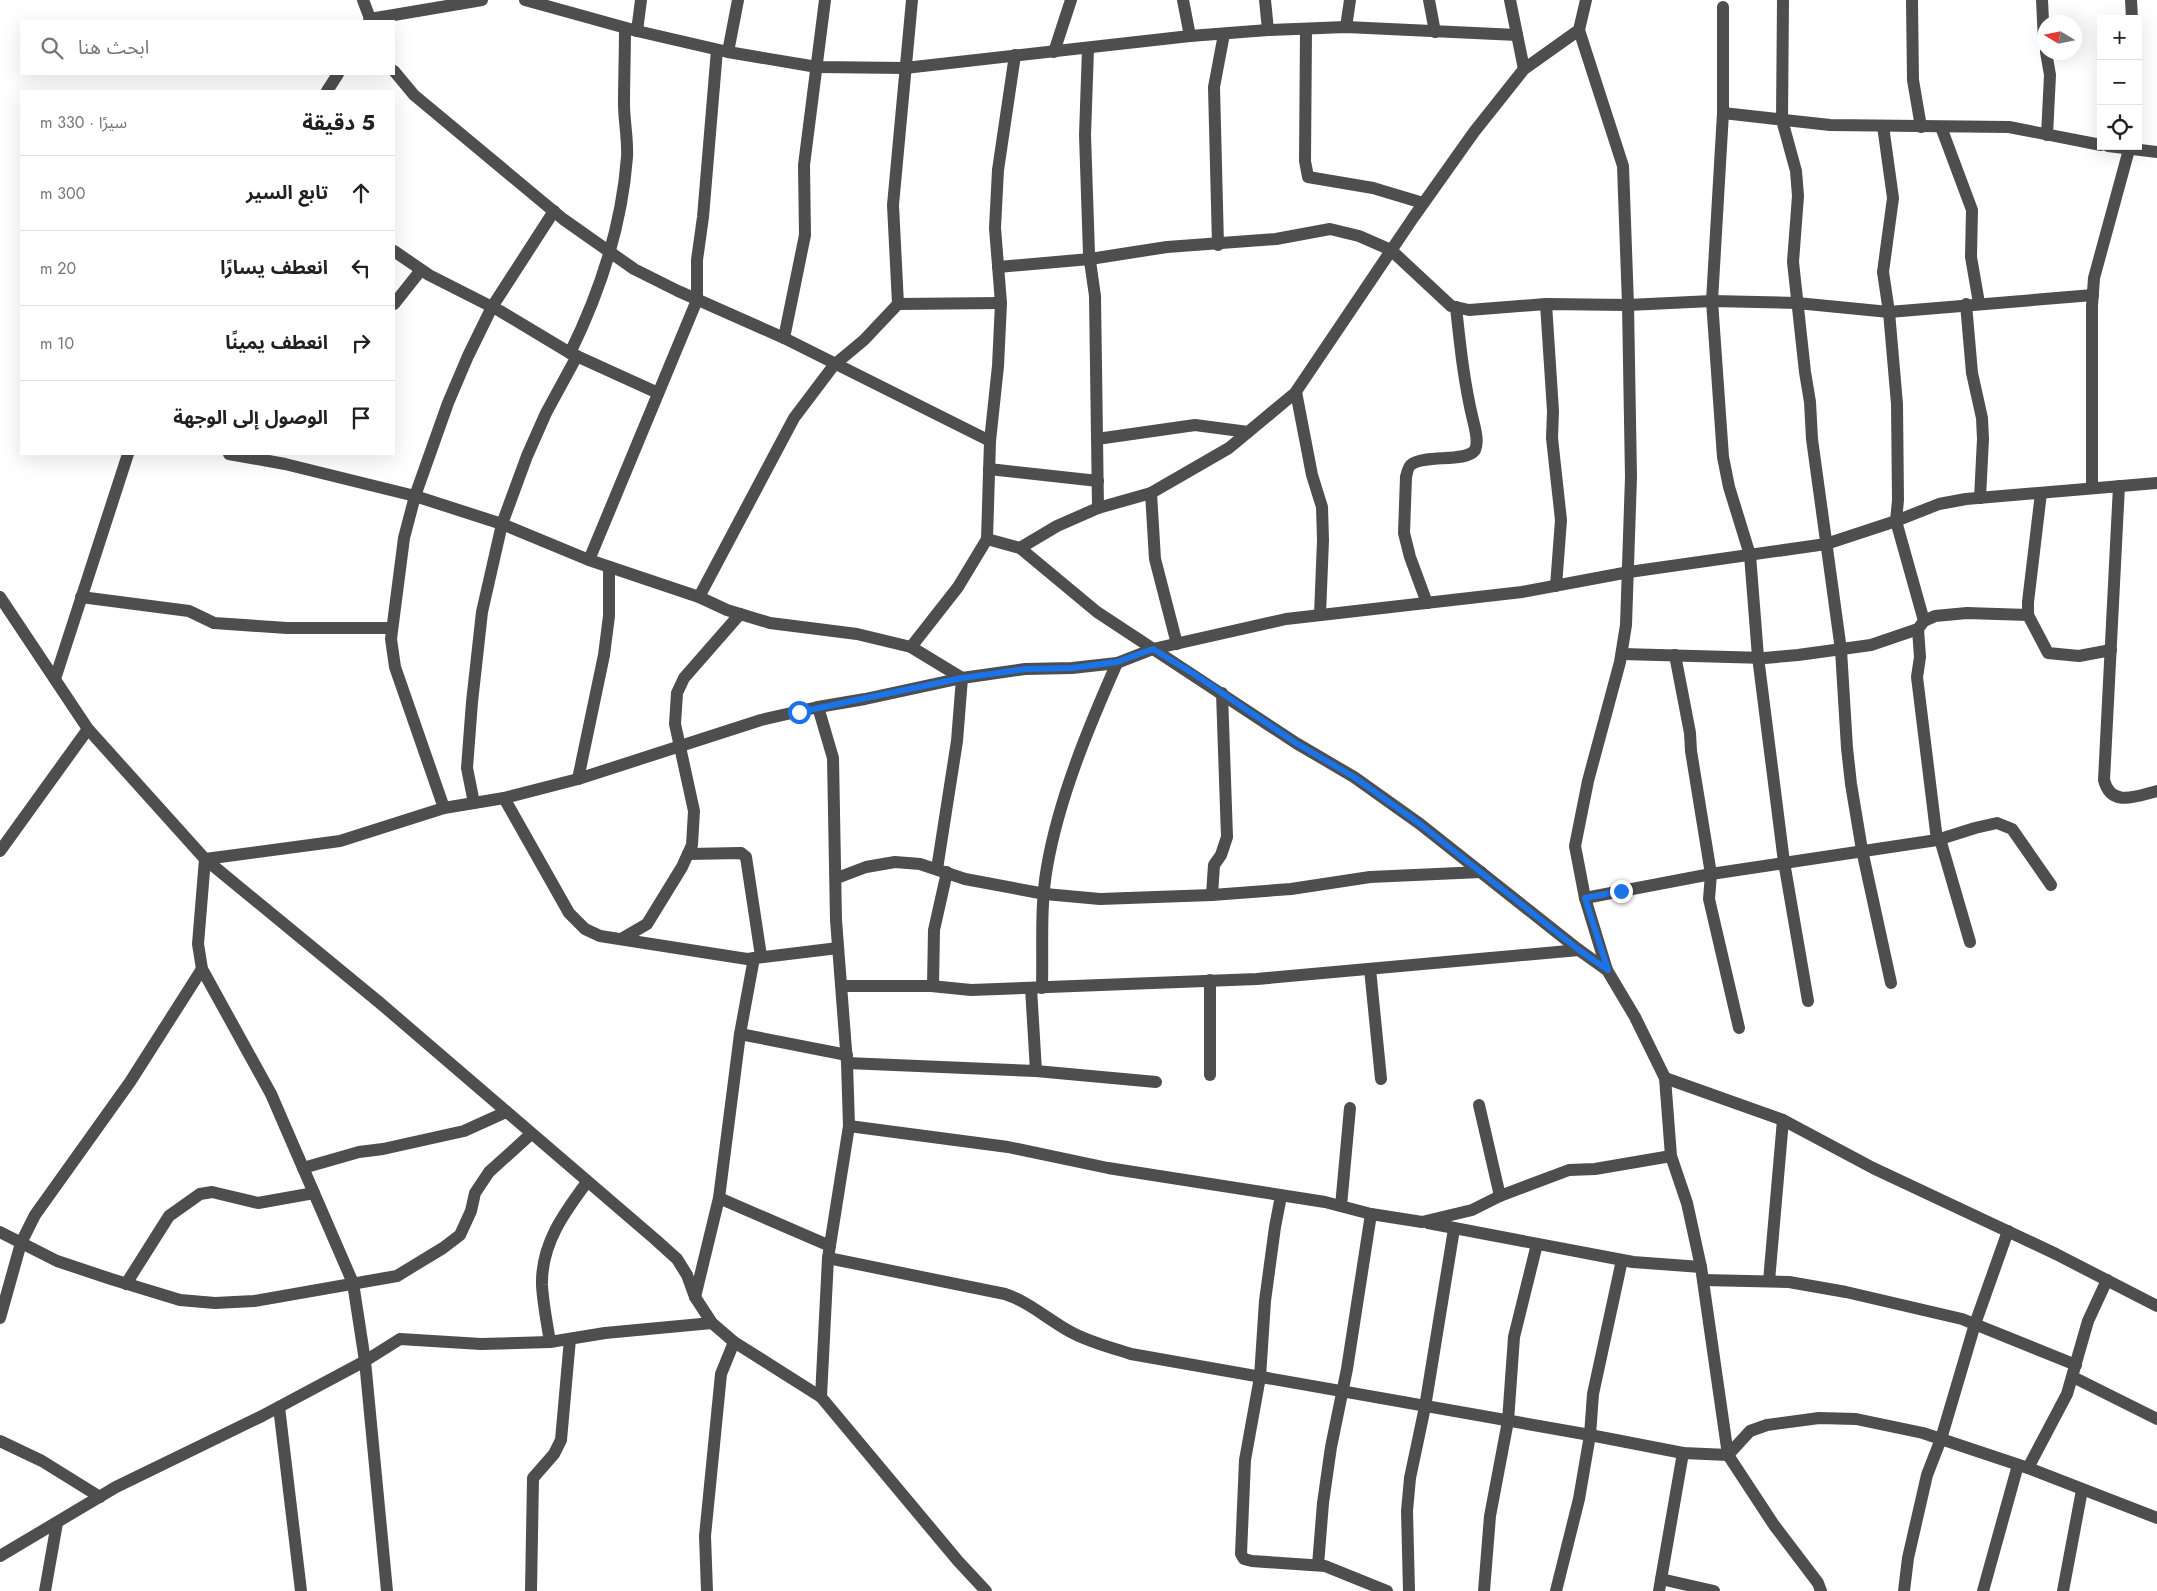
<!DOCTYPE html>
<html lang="ar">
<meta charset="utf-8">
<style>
body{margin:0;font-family:Jost,"Noto Sans Arabic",sans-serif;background:#f2f2f2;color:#202124;direction:rtl}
.controls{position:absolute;right:15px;top:15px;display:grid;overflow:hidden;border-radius:0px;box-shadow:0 5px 20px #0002}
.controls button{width:45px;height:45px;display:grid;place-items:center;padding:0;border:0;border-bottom:1px solid #e0e0e0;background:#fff;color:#202124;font:25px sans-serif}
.compass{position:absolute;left:2037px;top:15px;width:45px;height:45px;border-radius:50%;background:#fff;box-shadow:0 5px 20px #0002;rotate:280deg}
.stop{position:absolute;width:15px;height:15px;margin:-11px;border:4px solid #1a73e8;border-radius:50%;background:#fff}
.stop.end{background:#1a73e8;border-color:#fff;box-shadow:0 1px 5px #0008}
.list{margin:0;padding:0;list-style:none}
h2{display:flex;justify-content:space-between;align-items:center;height:65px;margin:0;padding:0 20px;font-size:21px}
h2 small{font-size:16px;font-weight:400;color:#757577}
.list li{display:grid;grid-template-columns:32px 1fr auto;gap:15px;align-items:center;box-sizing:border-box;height:75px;padding:0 20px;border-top:1px solid #e0e0e0}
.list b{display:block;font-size:19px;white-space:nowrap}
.list em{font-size:16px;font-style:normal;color:#757577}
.icon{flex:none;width:28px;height:28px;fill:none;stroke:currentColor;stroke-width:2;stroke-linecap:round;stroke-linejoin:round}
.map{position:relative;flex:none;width:2157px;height:1591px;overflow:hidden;direction:ltr}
.search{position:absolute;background:#fff;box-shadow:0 5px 20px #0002;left:20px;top:20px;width:375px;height:55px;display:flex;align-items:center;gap:12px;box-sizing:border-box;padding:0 18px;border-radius:0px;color:#757577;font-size:19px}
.panel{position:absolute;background:#fff;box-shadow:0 5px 20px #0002;left:20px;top:90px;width:375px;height:365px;border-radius:0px;direction:rtl}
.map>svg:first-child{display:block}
</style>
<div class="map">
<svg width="2157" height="1591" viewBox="0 0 2157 1591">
<rect width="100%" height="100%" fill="#fff"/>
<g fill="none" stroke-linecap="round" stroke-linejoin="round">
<!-- minor -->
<g stroke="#4e4e4e" stroke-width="12">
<path d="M363,0L371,21"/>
<path d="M525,0L637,31L728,52L817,67L905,68L1190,36L1268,30L1346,27L1517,35"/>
<path d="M1183,0L1190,36"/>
<path d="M1265,0L1268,30"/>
<path d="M1429,0L1435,32"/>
<path d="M1510,0L1524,69"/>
<path d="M1783,0L1782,120L1796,171L1798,196L1793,262L1805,372L1810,402L1812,439L1841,650L1847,748L1851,784L1862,850L1891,983"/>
<path d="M1912,0L1913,80L1921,127"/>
<path d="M2042,0L2044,41"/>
<path d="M2131,0L2132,19"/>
<path d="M1723,7V113L1712,301L1723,457L1729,487L1750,555L1758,657L1784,862L1808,1001"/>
<path d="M369,21L370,19L482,0"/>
<path d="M1346,27L1350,0"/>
<path d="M1306,29L1305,161L1308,177L1373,188L1423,203"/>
<path d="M1579,30L1623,166L1628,305L1631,477L1626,625L1620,662L1588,781L1575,846L1585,898L1607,970"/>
<path d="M637,31L641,0"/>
<path d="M1088,49L1085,135L1089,254L1095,296L1098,508"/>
<path d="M728,52L738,0"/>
<path d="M1054,52L1071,0"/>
<path d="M2046,52L2050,75L2047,135"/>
<path d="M394,71L414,95L563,219L634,269L678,291L784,338L990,441"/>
<path d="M327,91L338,74"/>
<path d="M1723,113L1830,125L2009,127L2101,145"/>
<path d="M1883,126L1893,198L1883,272L1889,312L1897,404L1898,500L1896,521L1924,621"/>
<path d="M1941,127L1972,210L1971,257L1979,303"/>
<path d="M2108,146L2157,152"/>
<path d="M1218,245L1214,87L1224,34"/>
<path d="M394,251L429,275L500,311L570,353L658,393"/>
<path d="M998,267L1090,259L1167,247L1276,239L1330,229L1359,236L1391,250L1451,306L1469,310L1546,304L1628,305L1712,301L1797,303L1889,312L2093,295"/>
<path d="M394,304L421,270"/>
<path d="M898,304L893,205L912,0"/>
<path d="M1546,304L1553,411L1552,438L1561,520L1556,586"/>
<path d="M1966,304L1972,373L1982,418L1983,439L1980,498"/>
<path d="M784,338L805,235L804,165L825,0"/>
<path d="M570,353C600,292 622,224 627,157C628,139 624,121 624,104C624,79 625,53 625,28"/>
<path d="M1296,392L1312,475L1322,507L1323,540L1320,615"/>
<path d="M1097,439L1195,425L1248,432"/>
<path d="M229,454L285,464L415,496L502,524L589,560L699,597L727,610L770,623L857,634L911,647L962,678L957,741L937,869"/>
<path d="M989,469L1098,481"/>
<path d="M2119,486L2104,780C2111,808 2137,796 2157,791"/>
<path d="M2092,488V306L2094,278L2130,146"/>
<path d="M1151,493L1155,559L1177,644"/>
<path d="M2041,493L2028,602V615L2048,653L2079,656L2111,650"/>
<path d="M987,539L1020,548L1097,612L1296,743L1354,777L1420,824L1579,950L1607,970L1635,1017L1665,1078L1671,1156L1687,1203L1701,1267L1728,1455L1774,1525L1818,1583L1821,1591"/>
<path d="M1020,548L1057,526L1098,508L1151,493L1229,448L1295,393L1413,218L1474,132L1524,69L1579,30L1586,0"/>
<path d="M589,560L697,300V260L703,217L717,50"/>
<path d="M0,597L88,729L205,859L380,1003L656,1240L677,1259L687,1275L695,1297L712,1323L734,1342L821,1397L958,1561L986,1591"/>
<path d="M81,597L189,611L214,623L287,628H392"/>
<path d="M699,597L794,418L834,365L864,340L898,304L1001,303"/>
<path d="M1427,603L1410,557L1404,533L1406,477C1407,473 1408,466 1412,464C1426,454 1466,463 1475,450C1479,442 1475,428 1473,420C1464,383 1460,345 1456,307"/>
<path d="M1918,629L1920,657L1917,677L1937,840"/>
<path d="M911,647L958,587L987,539L990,441L998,366L1001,303L995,228L998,170L1015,55"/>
<path d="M1622,654L1765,658L1798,655L1871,645L1918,629L1924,621L1935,616L1967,613L2028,615"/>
<path d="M1675,655L1690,733L1691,751L1711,874L1709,899L1739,1028"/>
<path d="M55,679L128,454"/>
<path d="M818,707L833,758L836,920L847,1063L849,1126L828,1258L821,1397"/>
<path d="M578,779L604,655L609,616V567"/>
<path d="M504,798L569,913L585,929L600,936L747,959L838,948"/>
<path d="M474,803L467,768L472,702L482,612L502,524L527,456L546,413L577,356"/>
<path d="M444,808L395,667L391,639L404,538L415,496L448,403L468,356L492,307L554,211"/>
<path d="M1940,839L1970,942"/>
<path d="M0,851L88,729"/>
<path d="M688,854L741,853L746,857L761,956"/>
<path d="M837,878L866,867L895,862L920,864L965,879L1045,894L1100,899L1212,895L1291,889L1370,877L1481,872"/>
<path d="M1212,895L1214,865L1221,855L1227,837L1222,693"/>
<path d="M1585,898L1711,874L1937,840L1975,828L1997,823L2012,829L2051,885"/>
<path d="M623,938L647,924L682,867L692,845L694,811L675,724L677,693L684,678L740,614"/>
<path d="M1370,969L1381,1079"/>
<path d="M842,986H931L971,990L1257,979L1579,950"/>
<path d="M933,986L934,930L947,872"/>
<path d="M1031,988L1036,1071"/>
<path d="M1042,988C1043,948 1040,906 1047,867C1059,798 1089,726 1117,663"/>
<path d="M740,1034L847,1055"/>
<path d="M847,1063L1036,1071L1156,1082"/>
<path d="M1210,1075V980"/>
<path d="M1665,1078L1783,1120L1873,1168L2056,1254L2157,1306"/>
<path d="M1479,1105L1500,1196"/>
<path d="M849,1126L1008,1147L1108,1168L1325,1202L1371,1214L1422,1222L1472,1210L1500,1196L1569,1170L1595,1169L1671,1156"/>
<path d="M303,1168L359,1152L383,1149L464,1131L506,1112"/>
<path d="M1281,1196L1275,1227L1265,1301L1260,1377L1245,1460L1241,1554L1244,1559L1252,1561L1325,1566L1387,1591"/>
<path d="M719,1198L830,1246"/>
<path d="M1341,1206L1350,1108"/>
<path d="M1428,1223L1633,1262L1701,1267"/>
<path d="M0,1232L57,1261L111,1279L180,1300L215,1303L254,1301L397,1276L443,1248L460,1235L471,1211L475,1193L489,1172L531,1134"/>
<path d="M828,1258L1005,1294C1029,1302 1046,1318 1069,1331C1088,1342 1110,1347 1131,1354L1590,1435L1683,1453L1728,1455L1750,1431L1767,1425L1819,1418L1856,1419L1923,1433L2028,1468L2157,1518"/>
<path d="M1703,1280L1789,1282L1846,1292L1962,1319L2076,1365"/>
<path d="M1769,1281L1783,1120"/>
<path d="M126,1284L169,1216L200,1194L212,1192L258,1203L314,1193"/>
<path d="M695,1297L719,1198L740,1034L754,958"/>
<path d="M0,1318L21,1243L35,1215L130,1082L202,969"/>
<path d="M550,1342C547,1323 543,1304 542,1285C541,1244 564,1213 587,1182"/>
<path d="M2073,1377L2157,1419"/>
<path d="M279,1407L301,1591"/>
<path d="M0,1441L42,1461L100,1497"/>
<path d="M2028,1468L2067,1394L2088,1321L2107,1280"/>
<path d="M0,1556L116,1487L262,1416L365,1361L400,1339L481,1344L550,1342L605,1333L712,1323"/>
<path d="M1318,1565L1323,1503L1331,1447L1347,1369L1371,1214"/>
<path d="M1661,1579L1714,1591"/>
<path d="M45,1591L57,1523"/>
<path d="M387,1591L365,1361L353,1283L271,1094L202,969L198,944L205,859L340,841L444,808L504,798L578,779L761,720L818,707L865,699L962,678L1025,669L1072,668L1117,663L1153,649L1286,619L1522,592L1629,572L1826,544L1896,521L1939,504L1966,499L2157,483"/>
<path d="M531,1591L533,1478L554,1454L561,1440L570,1339"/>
<path d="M707,1591L705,1536L721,1374L734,1342"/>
<path d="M1409,1591L1407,1511L1410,1478L1425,1407L1454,1229"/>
<path d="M1484,1591L1490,1516L1508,1421L1514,1337L1537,1244"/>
<path d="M1556,1591L1579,1499L1590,1435L1593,1394L1622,1260"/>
<path d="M1659,1591L1683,1453"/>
<path d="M1904,1591L1908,1558L1927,1475L1941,1439L1975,1324L2008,1231"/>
<path d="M1983,1591L2018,1465"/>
<path d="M2063,1591L2082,1490"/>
</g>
</g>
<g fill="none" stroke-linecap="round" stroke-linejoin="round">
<!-- route -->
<path stroke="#1a73e8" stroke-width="6" d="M799,712L962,678L1025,669L1072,668L1117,662L1153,649L1194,674L1296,743L1354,777L1420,824L1579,950L1608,970L1585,898L1621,891"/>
</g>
</svg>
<div class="controls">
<button>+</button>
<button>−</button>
<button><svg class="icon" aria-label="locate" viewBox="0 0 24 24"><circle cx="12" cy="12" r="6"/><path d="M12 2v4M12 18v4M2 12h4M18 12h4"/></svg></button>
</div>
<svg class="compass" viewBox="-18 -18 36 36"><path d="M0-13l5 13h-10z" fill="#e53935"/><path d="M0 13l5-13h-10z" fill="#757577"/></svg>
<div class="stop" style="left:799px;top:712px"></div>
<div class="stop end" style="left:1621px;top:891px"></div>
<div class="search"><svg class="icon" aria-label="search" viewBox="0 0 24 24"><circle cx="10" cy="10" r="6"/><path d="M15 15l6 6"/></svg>ابحث هنا</div>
<section class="panel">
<h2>5 دقيقة<small>سيرًا · 330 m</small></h2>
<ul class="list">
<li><svg class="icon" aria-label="ahead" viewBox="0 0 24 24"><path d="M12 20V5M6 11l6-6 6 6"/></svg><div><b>تابع السير</b></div><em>300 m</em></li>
<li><svg class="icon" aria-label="left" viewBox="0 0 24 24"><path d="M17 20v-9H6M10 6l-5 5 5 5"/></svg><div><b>انعطف يسارًا</b></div><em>20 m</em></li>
<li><svg class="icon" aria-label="right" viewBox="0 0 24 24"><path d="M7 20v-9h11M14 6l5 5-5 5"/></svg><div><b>انعطف يمينًا</b></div><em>10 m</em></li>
<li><svg class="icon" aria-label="arrive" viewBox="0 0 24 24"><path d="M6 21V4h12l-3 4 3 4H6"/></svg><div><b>الوصول إلى الوجهة</b></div></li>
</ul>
</section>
</div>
